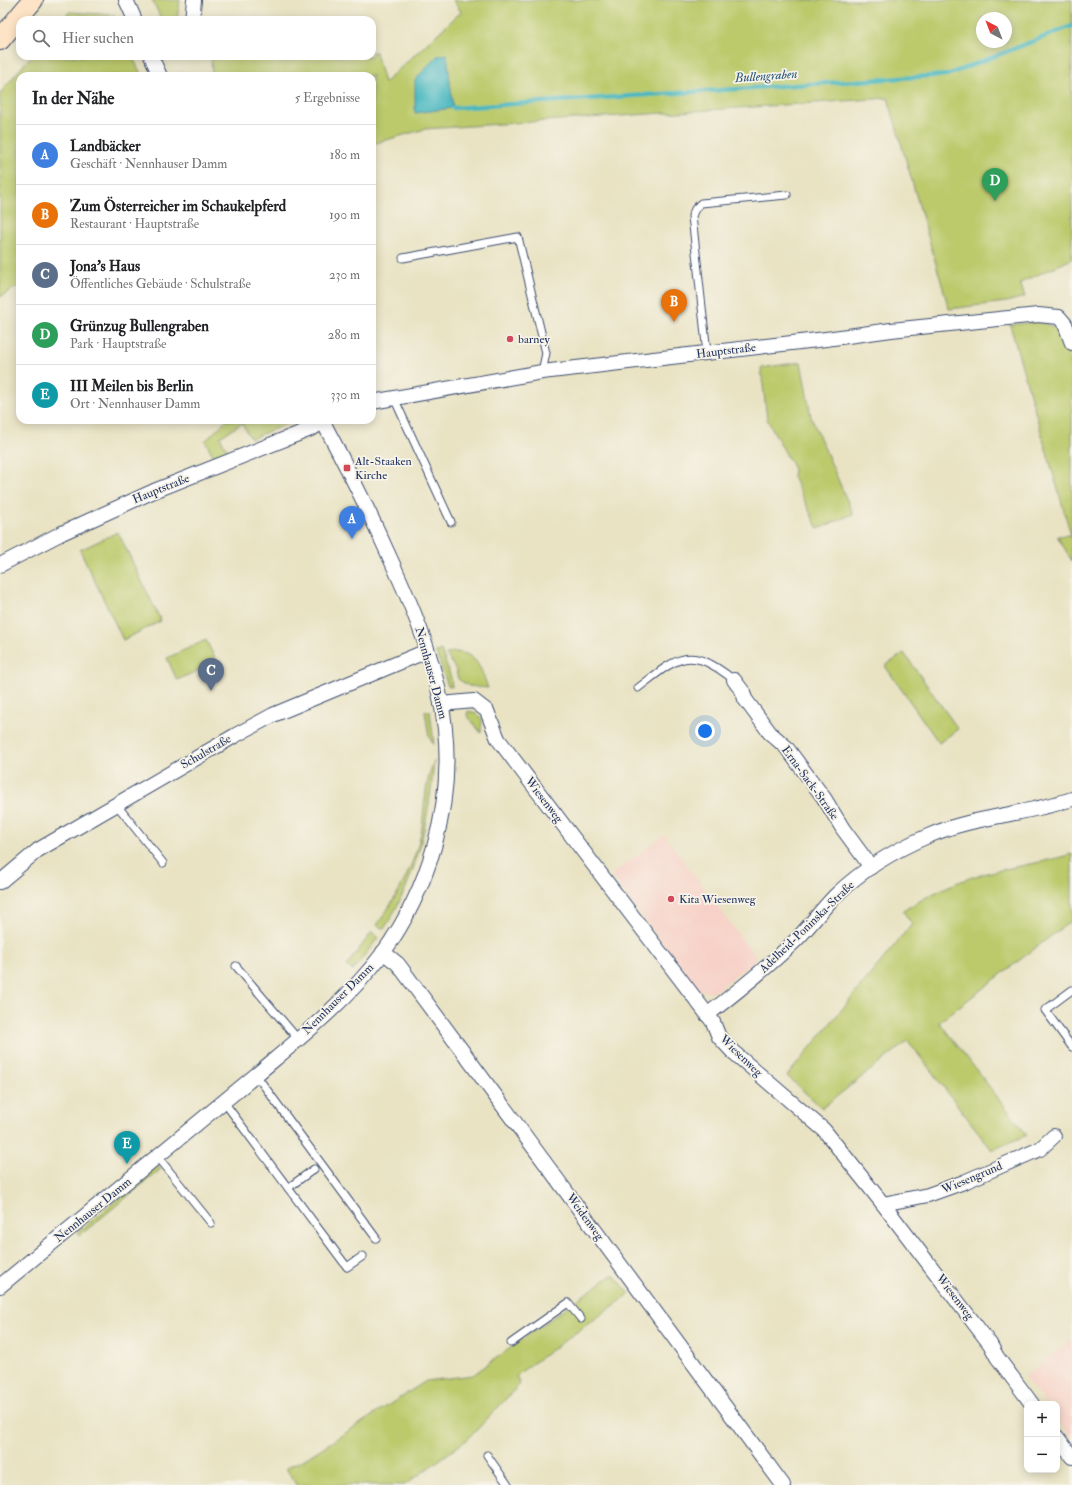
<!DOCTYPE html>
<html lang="de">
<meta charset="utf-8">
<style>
body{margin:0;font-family:"IM FELL Double Pica",serif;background:#f6f6f6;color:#202124}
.controls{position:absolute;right:12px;bottom:12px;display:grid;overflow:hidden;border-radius:8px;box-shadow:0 2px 10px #0003}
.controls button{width:36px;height:36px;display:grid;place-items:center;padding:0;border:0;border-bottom:1px solid #e0e0e0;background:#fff;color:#202124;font:20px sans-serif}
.compass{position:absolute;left:976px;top:12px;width:36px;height:36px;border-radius:50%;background:#fff;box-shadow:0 2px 10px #0003;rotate:318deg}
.you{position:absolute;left:705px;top:731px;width:14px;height:14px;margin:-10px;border:3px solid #fff;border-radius:50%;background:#1a73e8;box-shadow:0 0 0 6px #1a73e833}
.badge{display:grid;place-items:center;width:26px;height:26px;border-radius:50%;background:#d1495b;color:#fff;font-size:13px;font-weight:700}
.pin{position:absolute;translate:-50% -33px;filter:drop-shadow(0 1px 2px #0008)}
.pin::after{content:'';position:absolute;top:21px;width:14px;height:12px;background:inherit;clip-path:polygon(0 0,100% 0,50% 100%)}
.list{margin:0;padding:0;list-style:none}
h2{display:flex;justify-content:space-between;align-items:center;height:52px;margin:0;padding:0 16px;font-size:17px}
h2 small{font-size:13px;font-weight:400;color:#757577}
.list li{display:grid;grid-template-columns:26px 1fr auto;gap:12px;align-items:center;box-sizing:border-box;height:60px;padding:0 16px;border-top:1px solid #e0e0e0}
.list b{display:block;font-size:15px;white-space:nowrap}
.list p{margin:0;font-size:13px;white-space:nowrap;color:#757577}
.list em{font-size:13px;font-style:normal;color:#757577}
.icon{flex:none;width:22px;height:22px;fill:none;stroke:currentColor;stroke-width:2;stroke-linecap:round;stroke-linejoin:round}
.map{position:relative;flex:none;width:1072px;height:1485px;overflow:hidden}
.search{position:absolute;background:#fff;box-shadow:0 2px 10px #0003;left:16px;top:16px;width:360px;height:44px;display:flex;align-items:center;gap:10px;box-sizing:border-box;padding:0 14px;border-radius:12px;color:#757577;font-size:15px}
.panel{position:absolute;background:#fff;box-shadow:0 2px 10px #0003;left:16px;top:72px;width:360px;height:352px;border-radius:12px}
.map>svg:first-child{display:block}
</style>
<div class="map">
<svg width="1072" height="1485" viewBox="0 0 1072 1485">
<rect width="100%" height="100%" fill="#f7f3e8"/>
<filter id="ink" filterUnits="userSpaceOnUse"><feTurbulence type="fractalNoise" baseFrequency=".025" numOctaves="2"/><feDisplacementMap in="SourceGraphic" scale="8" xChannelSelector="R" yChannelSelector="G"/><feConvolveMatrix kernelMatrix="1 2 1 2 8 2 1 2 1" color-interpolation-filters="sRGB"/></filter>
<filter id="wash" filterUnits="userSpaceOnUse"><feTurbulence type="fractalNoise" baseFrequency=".012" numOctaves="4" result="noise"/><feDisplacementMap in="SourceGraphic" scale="16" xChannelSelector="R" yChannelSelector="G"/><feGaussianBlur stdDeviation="0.9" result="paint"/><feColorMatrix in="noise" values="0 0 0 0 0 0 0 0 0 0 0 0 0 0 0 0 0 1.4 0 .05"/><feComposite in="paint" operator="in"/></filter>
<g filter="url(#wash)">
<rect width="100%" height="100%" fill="#e9e3c4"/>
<!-- built -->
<g fill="#f7d1c7">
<path d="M664,835L757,959L714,992L698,990L611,875Z"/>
<path d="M1072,1339V1438L1057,1419V1404H1046L1024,1377Z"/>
</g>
<!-- green -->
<g fill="#bcca6c" stroke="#6c7c65" fill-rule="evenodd">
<path d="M152,0H180L177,19L162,20Z"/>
<path d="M453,0H1072V259L1020,283L1025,297L1006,302L949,309L888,98L425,129L372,144V76H212L211,56H372V52H376L384,83L461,12ZM982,18H1006V42H982Z"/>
<path d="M69,12L114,15L116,20H62Z"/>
<path d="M31,56H132L142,76H20V285L0,297V93Z"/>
<path d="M1036,322C1062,323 1066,346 1072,366V561L1057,536L1071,535L1010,325Z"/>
<path d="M801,362L811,417L853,514L818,529L793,477L794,469L767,419L761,368Z"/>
<path d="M227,420H295L251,439L242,423L220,437L228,451L214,457L205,441Z"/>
<path d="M118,532L161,621L123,640L80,550Z"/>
<path d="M206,640L217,662L177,680L167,658Z"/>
<path d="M441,650L451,678L452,687L448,686L436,652Z"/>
<path d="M454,652C477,652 481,669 488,688L469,686L458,679L456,670L446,654Z"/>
<path d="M904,653L958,729L939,743L885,666Z"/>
<path d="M425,711H430L434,745L429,737Z"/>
<path d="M468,711L476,713L482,719L481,733L467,715Z"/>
<path d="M434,761C429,820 417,878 384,929L377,925C397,897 414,867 421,833C425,809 424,783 434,761Z"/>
<path d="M1072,854V920L939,1022L1027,1135L992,1150L908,1041L822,1108L787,1076L912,924L903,911C927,896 951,883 979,875C1010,867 1042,863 1072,854Z"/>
<path d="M372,932L378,938L353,970L346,966Z"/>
<path d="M158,1166L161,1169L79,1236L77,1233Z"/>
<path d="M613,1274L630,1294L522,1371L516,1377L520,1384L468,1439L405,1485H296L286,1468L305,1459L426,1381L473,1375Z"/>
</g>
<!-- water -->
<path fill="#49b8c1" stroke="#327490" d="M447,54L453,108L415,113V80L437,56Z"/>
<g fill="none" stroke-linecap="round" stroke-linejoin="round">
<!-- stream -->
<path stroke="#49b8c1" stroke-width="4.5" d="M453,108L947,75L1072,26"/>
</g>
</g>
<g filter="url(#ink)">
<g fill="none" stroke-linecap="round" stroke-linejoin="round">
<!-- lane casing -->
<g stroke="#3a4a6d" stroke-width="9">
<g id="lane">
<path d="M403,258L518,237L546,353L542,372"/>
<path d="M707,353L692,216L695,209L701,203L787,195"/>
<path d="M394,398L451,522"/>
<path d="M638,688C678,657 689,644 734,680"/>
<path d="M116,804L163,863"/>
<path d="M236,966L298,1039"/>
<path d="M1072,990L1045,1010L1072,1047"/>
<path d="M256,1075L376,1238"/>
<path d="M224,1102L347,1267L363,1256"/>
<path d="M158,1157L211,1223"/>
<path d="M288,1188L314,1169"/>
<path d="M511,1343L568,1303L581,1319"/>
<path d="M487,1455L508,1485"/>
</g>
</g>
<!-- street casing -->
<g stroke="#3a4a6d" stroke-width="16">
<g id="street">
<path d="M126,0L135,20"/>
<path d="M192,20L194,0"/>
<path d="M151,56L160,76"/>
<path d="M372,402L542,372L826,339L891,330L1038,315L1059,317L1065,324L1072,343"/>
<path d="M0,565L62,533L154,491L313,428L325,420"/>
<path d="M734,680L743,692L745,699L770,733L786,747L824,798L843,829L871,867"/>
<path d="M441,704L474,701L487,711L498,739L713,1022L719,1037L732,1051L824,1130L883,1204L990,1344L997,1357L1032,1404"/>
<path d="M0,882L38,850L236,735L273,715L427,651"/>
<path d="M383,952L398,964L783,1485"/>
<path d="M707,1015C738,991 768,967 796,940C810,926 822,909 836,895C862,870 895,850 928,836C973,816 1025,815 1072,799"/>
<path d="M883,1204L928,1195L964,1182L1040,1149L1054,1136"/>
<path d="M0,1286L256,1075C300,1038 348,1000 383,953C429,889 453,807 445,729C439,670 415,612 390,558C369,511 346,465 322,420"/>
<path d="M1057,1437L1072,1457"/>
</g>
</g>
<!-- secondary casing -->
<g stroke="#3a4a6d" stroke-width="22">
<path id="secondary" d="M0,40L33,0"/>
</g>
<!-- lane -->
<use href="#lane" stroke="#fff" stroke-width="7"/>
<!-- street -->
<use href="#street" stroke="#fff" stroke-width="14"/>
<!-- secondary -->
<use href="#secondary" stroke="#fee4c6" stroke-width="20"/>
</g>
</g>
<!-- markers -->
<g fill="#d1495b" stroke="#f7f3e8" stroke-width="1.5">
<circle cx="510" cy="339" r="4"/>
<rect x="343" y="464" width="8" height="8" rx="2"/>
<circle cx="671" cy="899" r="4"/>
</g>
<g text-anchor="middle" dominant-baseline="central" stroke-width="3.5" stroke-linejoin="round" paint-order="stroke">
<!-- poi labels -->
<g font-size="12" fill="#1b2f5e" stroke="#f7f3e8" text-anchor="start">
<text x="518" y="339">barney</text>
<text x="355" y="461">Alt-Staaken<tspan x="355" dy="14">Kirche</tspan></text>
<text x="679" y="899">Kita Wiesenweg</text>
</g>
<!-- street labels -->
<g font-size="12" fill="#1b2f5e" stroke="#f7f3e8">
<text transform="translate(726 351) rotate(-7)">Hauptstraße</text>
<text transform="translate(161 489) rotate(-22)">Hauptstraße</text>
<text transform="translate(431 673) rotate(75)">Nennhauser Damm</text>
<text transform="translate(206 752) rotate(-30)">Schulstraße</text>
<text transform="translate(810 783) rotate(54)">Erna-Sack-Straße</text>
<text transform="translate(544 800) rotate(53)">Wiesenweg</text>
<text transform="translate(807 927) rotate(-44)">Adelheid-Poninska-Straße</text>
<text transform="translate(338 999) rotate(-45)">Nennhauser Damm</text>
<text transform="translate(741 1056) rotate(44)">Wiesenweg</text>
<text transform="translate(972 1178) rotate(-23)">Wiesengrund</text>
<text transform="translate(93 1210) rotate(-39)">Nennhauser Damm</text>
<text transform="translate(585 1217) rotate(54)">Weidenweg</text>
<text transform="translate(955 1297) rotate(53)">Wiesenweg</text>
</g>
<!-- water labels -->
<g font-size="13" font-style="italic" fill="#29587c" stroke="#f7f3e8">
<text transform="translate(766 76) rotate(-4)">Bullengraben</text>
</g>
</g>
</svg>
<div class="controls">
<button>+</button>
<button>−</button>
</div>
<svg class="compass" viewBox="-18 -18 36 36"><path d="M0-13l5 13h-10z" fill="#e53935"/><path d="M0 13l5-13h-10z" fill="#757577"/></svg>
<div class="you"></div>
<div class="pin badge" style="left:352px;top:539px;background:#3f7fe0">A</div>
<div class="pin badge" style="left:674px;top:322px;background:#e8710a">B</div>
<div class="pin badge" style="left:211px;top:691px;background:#5c6f8a">C</div>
<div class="pin badge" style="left:995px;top:201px;background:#2e9e5b">D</div>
<div class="pin badge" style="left:127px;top:1164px;background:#0f9aa8">E</div>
<div class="search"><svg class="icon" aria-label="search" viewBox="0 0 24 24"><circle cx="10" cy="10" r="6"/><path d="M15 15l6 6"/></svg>Hier suchen</div>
<section class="panel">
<h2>In der Nähe<small>5 Ergebnisse</small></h2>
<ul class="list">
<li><span class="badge" style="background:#3f7fe0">A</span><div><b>Landbäcker</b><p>Geschäft · Nennhauser Damm</p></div><em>180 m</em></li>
<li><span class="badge" style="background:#e8710a">B</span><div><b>Zum Österreicher im Schaukelpferd</b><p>Restaurant · Hauptstraße</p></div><em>190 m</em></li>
<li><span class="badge" style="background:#5c6f8a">C</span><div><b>Jona's Haus</b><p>Öffentliches Gebäude · Schulstraße</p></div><em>230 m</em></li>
<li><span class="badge" style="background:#2e9e5b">D</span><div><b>Grünzug Bullengraben</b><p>Park · Hauptstraße</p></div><em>280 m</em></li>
<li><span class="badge" style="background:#0f9aa8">E</span><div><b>III Meilen bis Berlin</b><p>Ort · Nennhauser Damm</p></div><em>330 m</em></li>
</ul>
</section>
</div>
